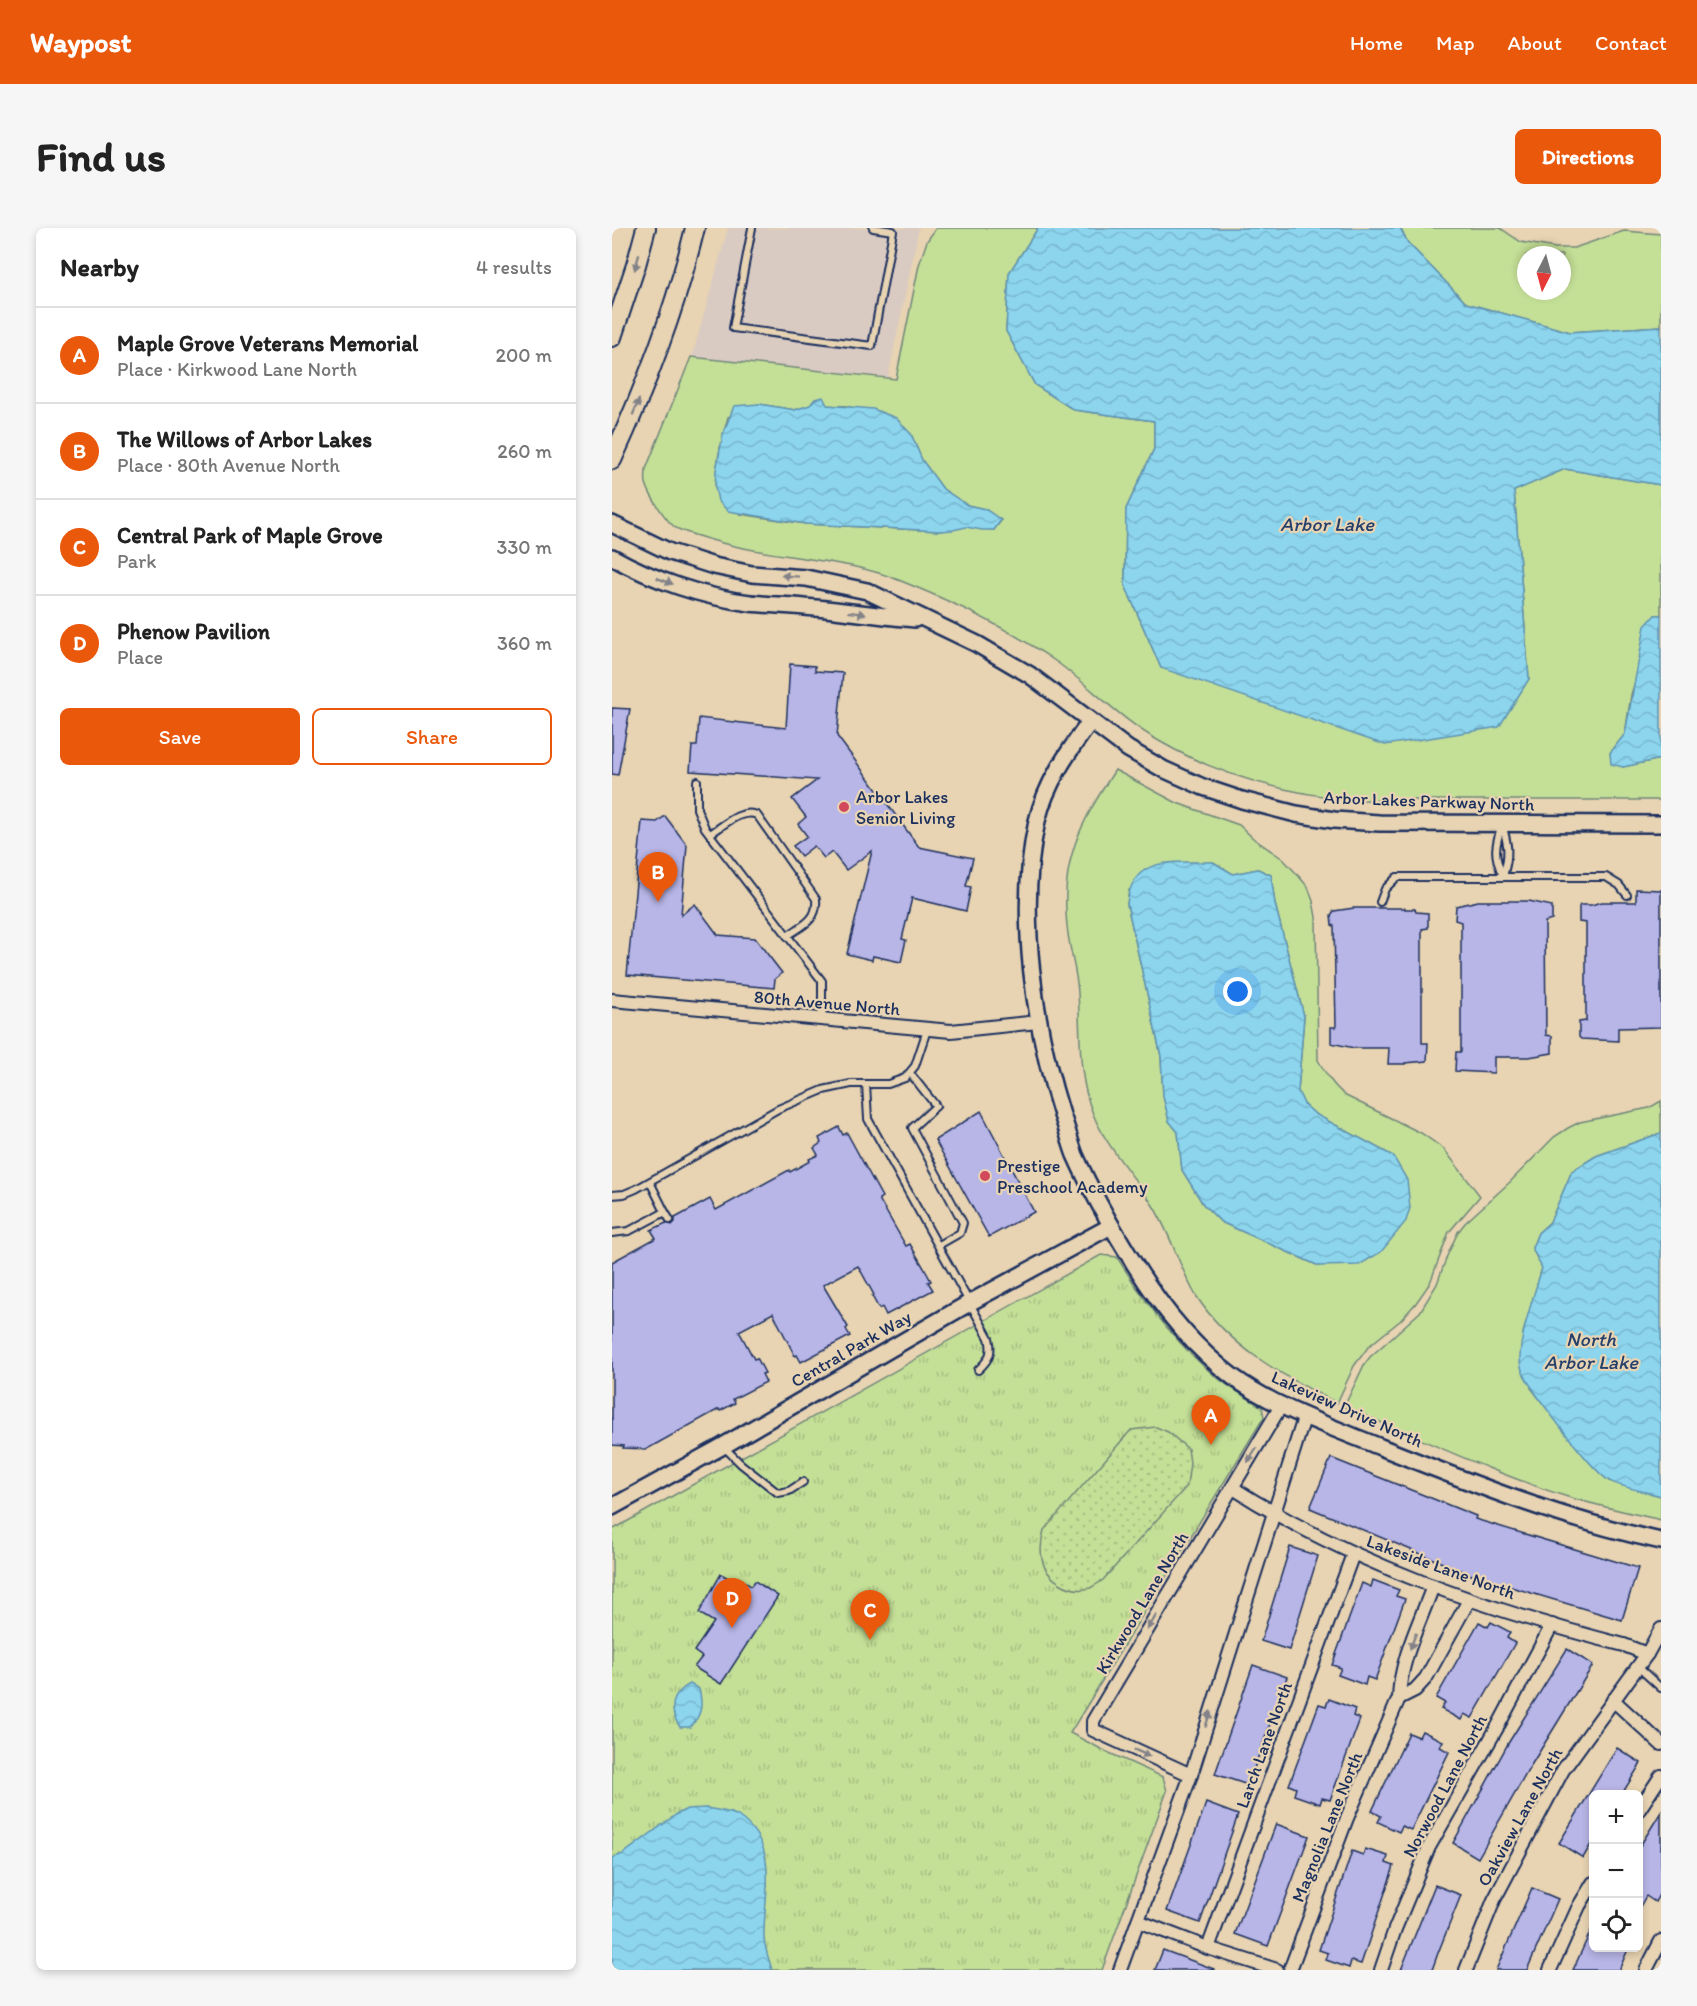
<!DOCTYPE html>
<meta charset="utf-8">
<style>
body{margin:0;font-family:Itim,sans-serif;background:#f6f6f6;color:#222}
.controls{position:absolute;right:18px;bottom:18px;display:grid;overflow:hidden;border-radius:9px;box-shadow:0 3px 9px #0003}
.controls button{width:54px;height:54px;display:grid;place-items:center;padding:0;border:0;border-bottom:2px solid #e0e0e0;background:#fff;color:#222;font:30px sans-serif}
.compass{position:absolute;left:905px;top:18px;width:54px;height:54px;border-radius:50%;background:#fff;box-shadow:0 3px 9px #0003;rotate:186deg}
.you{position:absolute;left:626px;top:764px;width:21px;height:21px;margin:-15px;border:4px solid #fff;border-radius:50%;background:#1a73e8;box-shadow:0 0 0 9px #1a73e833}
.badge{display:grid;place-items:center;width:39px;height:39px;border-radius:50%;background:#ea580c;color:#fff;font-size:20px;font-weight:700}
.pin{position:absolute;translate:-50% -50px;filter:drop-shadow(0 2px 3px #0008)}
.pin::after{content:'';position:absolute;top:32px;width:21px;height:18px;background:inherit;clip-path:polygon(0 0,100% 0,50% 100%)}
.list{margin:0;padding:0;list-style:none}
h2{display:flex;justify-content:space-between;align-items:center;height:78px;margin:0;padding:0 24px;font-size:26px}
h2 small{font-size:20px;font-weight:400;color:#767676}
.list li{display:grid;grid-template-columns:39px 1fr auto;gap:18px;align-items:center;box-sizing:border-box;height:96px;padding:0 24px;border-top:2px solid #e0e0e0}
.list b{display:block;font-size:22px;white-space:nowrap}
.list p{margin:0;font-size:20px;white-space:nowrap;color:#767676}
.list em{font-size:20px;font-style:normal;color:#767676}
.actions{display:flex;gap:12px;padding:18px 24px}
.actions a{flex:1;padding:14px 0;border:2px solid #ea580c;border-radius:9px;text-align:center;font-size:21px;color:#ea580c}
.actions .main{background:#ea580c;color:#fff}
.icon{flex:none;width:33px;height:33px;fill:none;stroke:currentColor;stroke-width:2;stroke-linecap:round;stroke-linejoin:round}
.map{position:relative;flex:none;width:1049px;height:1742px;overflow:hidden;border-radius:9px}
header{display:flex;align-items:center;gap:36px;box-sizing:border-box;height:84px;padding:0 30px;background:#ea580c;color:#fff}
header strong{font-size:28px}
nav{display:flex;gap:33px;margin-inline-start:auto;font-size:21px}
.intro{display:flex;align-items:center;justify-content:space-between;box-sizing:border-box;height:144px;padding:0 36px}
h1{margin:0;font-size:42px}
.button{padding:15px 27px;border-radius:9px;background:#ea580c;color:#fff;font-size:21px;font-weight:700}
main{display:flex;gap:36px;padding:0 36px}
aside{flex:1;background:#fff;border-radius:9px;box-shadow:0 3px 9px #0003}
.map>svg:first-child{display:block}
</style>
<header>
<strong>Waypost</strong>
<nav><a>Home</a><a>Map</a><a>About</a><a>Contact</a></nav>
</header>
<div class="intro"><h1>Find us</h1><a class="button">Directions</a></div>
<main>
<aside>
<h2>Nearby<small>4 results</small></h2>
<ul class="list">
<li><span class="badge">A</span><div><b>Maple Grove Veterans Memorial</b><p>Place · Kirkwood Lane North</p></div><em>200 m</em></li>
<li><span class="badge">B</span><div><b>The Willows of Arbor Lakes</b><p>Place · 80th Avenue North</p></div><em>260 m</em></li>
<li><span class="badge">C</span><div><b>Central Park of Maple Grove</b><p>Park</p></div><em>330 m</em></li>
<li><span class="badge">D</span><div><b>Phenow Pavilion</b><p>Place</p></div><em>360 m</em></li>
</ul>
<div class="actions"><a class="main">Save</a><a>Share</a></div>
</aside>
<div class="map">
<svg width="1049" height="1742" viewBox="0 0 1049 1742">
<defs>
<pattern id="park-tufts" width="24" height="20" patternUnits="userSpaceOnUse" patternTransform="scale(1.5)"><rect width="24" height="20" fill="#c4df96"/><path d="M3 7l-1-3M5 7V3M7 7l1-3M15 17l-1-3M17 17v-4M19 17l1-3" fill="none" stroke="#a8c084"/></pattern>
<pattern id="garden-dots" width="8" height="8" patternUnits="userSpaceOnUse" patternTransform="scale(1.5)"><rect width="8" height="8" fill="#c4df96"/><path d="M2 2h.1M6 6h.1" fill="none" stroke="#a8c084" stroke-width="1.8" stroke-linecap="round"/></pattern>
<pattern id="water-waves" width="16" height="10" patternUnits="userSpaceOnUse" patternTransform="scale(1.5)"><rect width="16" height="10" fill="#8cd5ed"/><path d="M0 5q4-4 8 0t8 0" fill="none" stroke="#78b7ce"/></pattern>
</defs>
<rect width="100%" height="100%" fill="#e8d4b2"/>
<filter id="ink" filterUnits="userSpaceOnUse"><feTurbulence type="fractalNoise" baseFrequency=".0167" numOctaves="2"/><feDisplacementMap in="SourceGraphic" scale="12" xChannelSelector="R" yChannelSelector="G"/><feConvolveMatrix kernelMatrix="1 2 1 2 8 2 1 2 1" color-interpolation-filters="sRGB"/></filter>
<g filter="url(#ink)">
<!-- built -->
<path fill="#dacbc2" d="M116,0H307L276,150L80,129Z"/>
<!-- grass -->
<g fill="#c4df96" stroke="#70877a" stroke-width="1.5" fill-rule="evenodd">
<path d="M324,0H426L397,45L394,103L423,157L462,182L542,193V221L514,281L513,357L549,440L917,451L902,263L953,241L1049,257V387H1043L1019,467L1013,506L998,525L1011,539L1049,531V572H741C672,565 607,548 547,513C510,492 480,460 446,435C398,401 344,375 289,353C231,329 163,331 103,313C90,309 76,306 64,300C54,293 37,267 34,255C33,251 34,246 34,241L79,129L284,151L307,37L315,13ZM147,176L183,182L199,177L236,178L299,206L310,232L331,261L355,277L373,281L389,293L382,302C372,302 361,298 352,299C344,300 336,302 328,303L194,296L128,286L103,259C104,235 109,212 116,189Z"/>
<path d="M788,0H888L909,14L943,20H962L1012,3L1049,6V98L958,104L854,75L796,15ZM914,27H950V63H914Z"/>
<path d="M503,542L565,575L627,597L642,611L671,631L683,644L696,659L701,673L704,689L706,832C714,846 721,858 734,868L809,905L832,921L868,968L837,1004L818,1055L804,1075L789,1092L757,1118L742,1138L725,1175C671,1148 616,1119 583,1066C567,1038 558,1004 540,976C520,945 495,920 481,886C465,846 469,806 466,765C465,743 457,721 455,698C448,632 468,596 503,542ZM601,634L621,646L646,641L659,647L663,676L692,788L686,864L692,876L703,886L781,928L707,1038L609,994L591,976L570,942L566,904L557,893L551,868L549,828L515,676L517,662Z"/>
<path d="M1049,873V905L984,928L960,943L938,994L926,1005L920,1020L930,1040L911,1105L919,1160L980,1237L997,1253L1049,1268V1292C1018,1285 987,1278 956,1269C880,1245 806,1209 732,1179L752,1137L758,1129L808,1084L825,1056L835,1028L846,1004L853,995L898,954L942,909L956,900L968,894L1037,880Z"/>
</g>
<!-- park -->
<path fill="url(#park-tufts)" stroke="#70877a" stroke-width="1.5" d="M489,1027L505,1029C532,1073 563,1115 603,1148C618,1160 634,1169 650,1179L652,1189L458,1505L495,1524L551,1549L555,1563L490,1742H0V1302Z"/>
<!-- garden -->
<path fill="url(#garden-dots)" stroke="#70877a" stroke-width="1.5" d="M544,1199L556,1204L576,1221L578,1235L575,1258L491,1352C487,1355 482,1358 478,1360C458,1366 434,1351 430,1331C428,1320 429,1312 432,1302L519,1202Z"/>
<!-- water -->
<g fill="url(#water-waves)" stroke="#5f93b4" stroke-width="1.5">
<path d="M426,0H788L796,15L854,75L958,104L1049,98V257L953,241L902,263L917,451L887,499L773,517L549,440L513,357L514,281L542,221V193L462,182L423,157L394,103L397,45Z"/>
<path d="M211,169L215,177L261,181L284,190L299,206L310,232L331,261L355,277L373,281L389,292L382,302H370L354,299L341,302L328,303L194,296L116,283L106,273L103,259L104,243L111,206L122,178L147,176L183,182L198,177L203,171Z"/>
<path d="M1043,387H1049V531L1011,539L999,536L998,525L1013,506L1033,398Z"/>
<path d="M601,634L621,646L646,641L659,647L663,676L692,788L686,863L692,876L703,886L781,928L795,952L798,980L794,993L769,1024L747,1037L707,1038L609,994L591,976L570,942L566,904L557,893L551,868L549,828L515,676C520,626 563,635 601,634Z"/>
<path d="M1049,905V1268C1036,1264 1006,1259 996,1252C979,1241 914,1158 909,1139C903,1120 924,1061 930,1040L920,1020L926,1005L938,994L960,943L984,928Z"/>
<path d="M78,1456L87,1461C91,1477 90,1487 78,1499H68C56,1482 59,1466 78,1456Z"/>
<path d="M94,1580C103,1582 118,1583 126,1588C170,1619 151,1666 152,1710C153,1721 157,1732 160,1742H0V1630L11,1626L65,1586L75,1581Z"/>
</g>
<!-- building -->
<g fill="#b8b5e7" stroke="#1b2f5e" stroke-width="1.5">
<path d="M178,436L203,438V443L231,445L225,508L307,619L361,630L354,658L359,659L354,683L300,670L290,711L294,712L289,734L261,728L260,732L235,726L260,623L234,642L220,624L212,630L202,618L189,628L181,618L195,608L186,596L194,589L180,571L205,552L78,543L80,518H85L87,490L174,500Z"/>
<path d="M0,480L18,481L6,547L0,546Z"/>
<path d="M53,588L75,617L69,687L83,676L106,707L143,710L170,745L163,751L162,760L15,747L30,593L45,594Z"/>
<path d="M1024,661L1049,662V799L1006,800V813L969,811L967,809V794L974,793V695L967,694V679L968,677H979L990,674H1024Z"/>
<path d="M866,673H917L940,678V692L933,694L934,807L940,808V825L917,829H882V845L843,843L844,824H849V694L843,692L844,678Z"/>
<path d="M742,680H793V681H803L804,684L816,685V700L810,701V815H816L815,833L793,835V836H776L777,820H742L719,815V799H724L722,698L720,697L719,687L722,683Z"/>
<path d="M369,883L422,984L377,1009L323,912Z"/>
<path d="M227,899L231,907L235,905L270,969L267,971L294,1018L298,1016L312,1040L319,1053L316,1054L321,1062L274,1087L270,1079L267,1081L260,1068L262,1067L246,1038L211,1057L236,1099L234,1101L238,1108L189,1134L185,1127L183,1128L161,1085L127,1103L142,1131L145,1130L153,1145L150,1146L154,1154L121,1171L123,1175L108,1183L107,1181L35,1221L11,1220L12,1218L0,1217V1034L44,1010L39,1002L54,995L60,997L63,994V990L98,971L104,982L177,942L178,944L198,933L197,931L206,927L202,920L209,915L207,910Z"/>
<path d="M719,1230L864,1288L863,1291L1026,1340L1010,1392L862,1348L698,1280Z"/>
<path d="M678,1319L706,1328L677,1422L649,1413Z"/>
<path d="M109,1346L127,1356L130,1352L139,1358L143,1353L166,1368L109,1456L82,1439L90,1429L82,1423L102,1394L87,1385Z"/>
<path d="M761,1352L787,1362L784,1368L793,1371L763,1452L755,1449L753,1457L726,1447L729,1440L720,1437L750,1355L759,1359Z"/>
<path d="M867,1394L876,1399L879,1394L898,1404L895,1410L903,1415L860,1490L852,1486L849,1492L829,1481L833,1475L824,1470Z"/>
<path d="M955,1421L981,1437L918,1539L866,1630L841,1615L897,1514Z"/>
<path d="M641,1437L675,1449L636,1557L603,1546Z"/>
<path d="M717,1471L743,1481L741,1488L748,1491L718,1572L710,1570L708,1576L682,1567L684,1560L677,1557L707,1476L714,1478Z"/>
<path d="M810,1503L831,1513L828,1519L837,1524L799,1602L790,1598L787,1604L766,1594L769,1588L760,1583L797,1505L807,1509Z"/>
<path d="M1005,1520L1029,1535L1010,1566H981V1613L971,1630L947,1615Z"/>
<path d="M594,1575L626,1587L588,1695L555,1683Z"/>
<path d="M1049,1584V1663L1043,1674L1034,1668L1026,1682V1621Z"/>
<path d="M664,1596L697,1608L656,1718L623,1706Z"/>
<path d="M753,1621L776,1628L774,1635L782,1638L749,1736L739,1733L737,1740L714,1732L716,1725L707,1722L740,1623L751,1627Z"/>
<path d="M823,1657L849,1667L826,1725L820,1742H789Z"/>
<path d="M920,1660L946,1671L915,1742H884Z"/>
<path d="M981,1698V1719H1017L1007,1742H961Z"/>
<path d="M551,1722L602,1741V1742H543Z"/>
</g>
<g fill="none" stroke-linecap="round" stroke-linejoin="round">
<!-- service casing -->
<g stroke="#1b2f5e" stroke-width="10">
<g id="service">
<path d="M140,0L121,100L260,118L281,3L261,0"/>
<path d="M85,553V581L93,600L210,753V793"/>
<path d="M890,596C896,616 898,627 891,648C881,627 883,618 890,596Z"/>
<path d="M98,606C111,598 129,580 145,587L204,671C206,692 191,697 175,708"/>
<path d="M768,674L773,661L785,649H994L1007,657L1015,667"/>
<path d="M298,845L324,878L300,900L351,995L348,1005L327,1017"/>
<path d="M254,856L256,891L377,1110C381,1125 377,1132 366,1142"/>
<path d="M0,967L12,966L24,961L166,881L211,862L239,856H276L293,850L303,838L315,802"/>
<path d="M53,984L58,992"/>
<path d="M0,1005L17,1003L53,984L38,954"/>
<path d="M111,1218L129,1236L166,1265L177,1263L191,1254"/>
<path d="M1026,1439L1049,1460"/>
</g>
</g>
<!-- minor casing -->
<g stroke="#1b2f5e" stroke-width="16">
<g id="minor">
<path d="M0,772L339,803L426,794"/>
<path d="M621,1260C740,1336 875,1382 1012,1417L1035,1426"/>
<path d="M821,1358C808,1394 788,1432 787,1470L803,1462L814,1450L857,1372"/>
<path d="M1001,1472L1049,1516"/>
<path d="M579,1547L481,1502V1493L670,1176"/>
<path d="M1026,1583L1049,1548"/>
<path d="M526,1693L596,1720L665,1742"/>
<path d="M596,1720L741,1326"/>
<path d="M508,1742L579,1547L693,1187"/>
<path d="M678,1742L735,1590L787,1470"/>
<path d="M769,1742L783,1701L817,1619L886,1498L940,1397"/>
<path d="M854,1742L882,1672L951,1542L1035,1426L1049,1401"/>
<path d="M938,1742L967,1678L981,1655"/>
<path d="M1034,1742L1049,1713"/>
</g>
</g>
<!-- tertiary casing -->
<g stroke="#1b2f5e" stroke-width="20">
<g id="tertiary">
<path d="M0,296L58,324L102,338L140,346L194,350L255,363L365,416L418,447L516,521L551,541L591,559L630,572L684,586L722,592L767,595L1049,596"/>
<path d="M0,329C41,352 91,369 138,375C157,377 175,377 193,379C230,382 266,388 303,391"/>
<path d="M478,494C456,524 434,555 425,593C405,685 422,798 450,887C455,900 458,914 463,927C480,965 501,1002 523,1037C549,1079 581,1119 621,1149C662,1179 719,1199 766,1218C859,1255 951,1292 1049,1313"/>
<path d="M0,1279L111,1218L359,1074L499,998"/>
</g>
</g>
<!-- secondary casing -->
<g stroke="#1b2f5e" stroke-width="22">
<g id="secondary">
<path d="M0,109L24,37L34,0"/>
<path d="M0,232C34,158 64,79 83,0"/>
</g>
</g>
<!-- service -->
<use href="#service" stroke="#e8d4b2" stroke-width="6"/>
<!-- minor -->
<use href="#minor" stroke="#e8d4b2" stroke-width="12"/>
<!-- tertiary -->
<use href="#tertiary" stroke="#e8d4b2" stroke-width="15"/>
<!-- secondary -->
<use href="#secondary" stroke="#e8d4b2" stroke-width="18"/>
</g>
<!-- one-way arrows -->
<defs><path id="oneway-solid" d="M-6-.8H1V-3.2L6.5 0L1 3.2V.8H-6Z" transform="scale(1.5)"/></defs>
<g fill="#828288">
<use href="#oneway-solid" transform="translate(25 34) rotate(106)"/>
<use href="#oneway-solid" transform="translate(24 179) rotate(-68)"/>
<use href="#oneway-solid" transform="translate(178 348) rotate(-176)"/>
<use href="#oneway-solid" transform="translate(53 353) rotate(21)"/>
<use href="#oneway-solid" transform="translate(245 385) rotate(7)"/>
<use href="#oneway-solid" transform="translate(640 1227) rotate(121)"/>
<use href="#oneway-solid" transform="translate(540 1394) rotate(122)"/>
<use href="#oneway-solid" transform="translate(801 1413) rotate(110)"/>
<use href="#oneway-solid" transform="translate(596 1491) rotate(-72)"/>
<use href="#oneway-solid" transform="translate(530 1525) rotate(24)"/>
</g>
</g>
<!-- markers -->
<g fill="#d1495b" stroke="#e8d4b2" stroke-width="2">
<circle cx="232" cy="579" r="6"/>
<circle cx="373" cy="948" r="6"/>
</g>
<g text-anchor="middle" dominant-baseline="central" stroke-width="4.5" stroke-linejoin="round" paint-order="stroke">
<!-- poi labels -->
<g font-size="18" fill="#1b2f5e" stroke="#e8d4b2" text-anchor="start">
<text x="244" y="569">Arbor Lakes<tspan x="244" dy="21">Senior Living</tspan></text>
<text x="385" y="938">Prestige<tspan x="385" dy="21">Preschool Academy</tspan></text>
</g>
<!-- street labels -->
<g font-size="18" fill="#1b2f5e" stroke="#e8d4b2">
<text transform="translate(817 573) rotate(2)">Arbor Lakes Parkway North</text>
<text transform="translate(215 775) rotate(5)">80th Avenue North</text>
<text transform="translate(239 1121) rotate(-30)">Central Park Way</text>
<text transform="translate(735 1181) rotate(24)">Lakeview Drive North</text>
<text transform="translate(829 1339) rotate(20)">Lakeside Lane North</text>
<text transform="translate(530 1375) rotate(-59)">Kirkwood Lane North</text>
<text transform="translate(652 1517) rotate(-70)">Larch Lane North</text>
<text transform="translate(833 1558) rotate(-62)">Norwood Lane North</text>
<text transform="translate(908 1589) rotate(-61)">Oakview Lane North</text>
<text transform="translate(715 1599) rotate(-68)">Magnolia Lane North</text>
</g>
<!-- water labels -->
<g font-size="20" font-style="italic" fill="#26406c" stroke="#e8d4b2">
<text x="715" y="296">Arbor Lake</text>
<text x="979" y="1111">North<tspan x="979" dy="23">Arbor Lake</tspan></text>
</g>
</g>
</svg>
<div class="controls">
<button>+</button>
<button>−</button>
<button><svg class="icon" aria-label="locate" viewBox="0 0 24 24"><circle cx="12" cy="12" r="6"/><path d="M12 2v4M12 18v4M2 12h4M18 12h4"/></svg></button>
</div>
<svg class="compass" viewBox="-18 -18 36 36"><path d="M0-13l5 13h-10z" fill="#e53935"/><path d="M0 13l5-13h-10z" fill="#767676"/></svg>
<div class="you"></div>
<div class="pin badge" style="left:599px;top:1217px">A</div>
<div class="pin badge" style="left:46px;top:674px">B</div>
<div class="pin badge" style="left:258px;top:1412px">C</div>
<div class="pin badge" style="left:120px;top:1400px">D</div>
</div>
</main>
